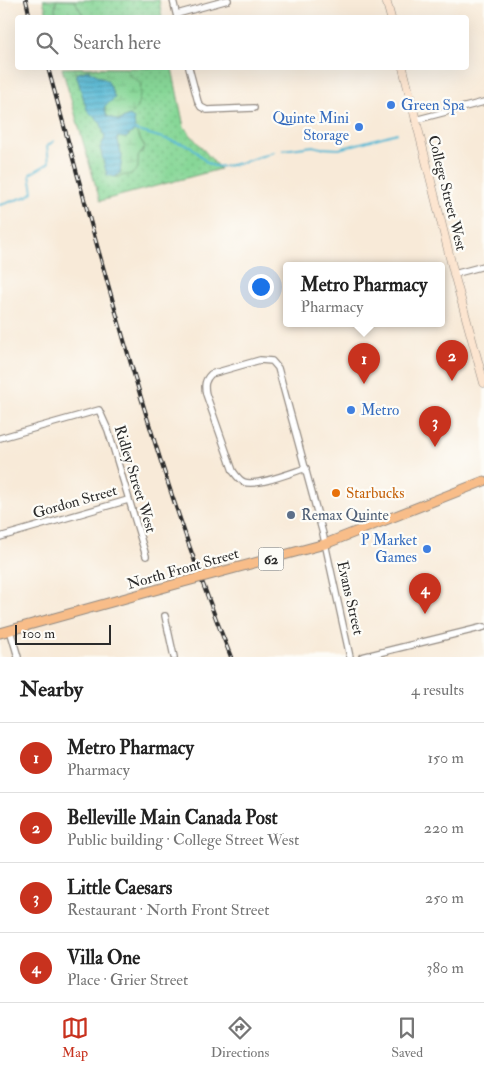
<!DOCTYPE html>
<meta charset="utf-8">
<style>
body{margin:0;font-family:"IM FELL Double Pica",serif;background:#f2f2f2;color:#222}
.scale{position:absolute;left:15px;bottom:12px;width:96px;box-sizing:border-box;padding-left:5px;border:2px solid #2b2b2b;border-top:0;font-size:14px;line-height:18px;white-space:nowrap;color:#2b2b2b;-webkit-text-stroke:4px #fdfcf7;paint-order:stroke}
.you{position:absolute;left:260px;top:286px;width:18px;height:18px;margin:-12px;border:4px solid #fff;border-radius:50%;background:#1a73e8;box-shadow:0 0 0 8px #1a73e833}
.badge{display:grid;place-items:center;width:32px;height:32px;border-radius:50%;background:#c8321e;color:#fff;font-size:16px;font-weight:700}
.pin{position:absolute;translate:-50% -41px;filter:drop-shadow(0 1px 2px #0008)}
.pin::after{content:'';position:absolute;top:26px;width:18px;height:15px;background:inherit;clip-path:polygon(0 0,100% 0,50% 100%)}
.popup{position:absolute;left:283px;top:262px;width:162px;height:65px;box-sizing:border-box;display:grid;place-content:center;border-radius:5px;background:#fff;filter:drop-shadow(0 1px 4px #0005);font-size:16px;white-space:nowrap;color:#767676}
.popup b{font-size:19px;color:#222}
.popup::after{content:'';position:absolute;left:50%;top:100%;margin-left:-10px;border:10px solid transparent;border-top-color:#fff}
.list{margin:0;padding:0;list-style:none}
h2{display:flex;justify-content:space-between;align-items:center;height:65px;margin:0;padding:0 20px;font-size:21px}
h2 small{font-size:16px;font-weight:400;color:#767676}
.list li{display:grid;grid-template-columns:32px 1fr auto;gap:15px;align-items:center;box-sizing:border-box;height:70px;padding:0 20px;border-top:1px solid #e0e0e0}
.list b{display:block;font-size:19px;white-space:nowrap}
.list p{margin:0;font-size:16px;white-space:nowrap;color:#767676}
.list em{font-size:16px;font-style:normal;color:#767676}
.icon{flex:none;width:28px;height:28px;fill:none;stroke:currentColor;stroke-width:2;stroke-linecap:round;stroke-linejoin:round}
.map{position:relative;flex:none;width:484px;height:657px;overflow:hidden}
.search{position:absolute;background:#fff;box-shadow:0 5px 20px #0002;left:15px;right:15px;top:15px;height:55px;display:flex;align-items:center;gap:12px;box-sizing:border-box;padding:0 18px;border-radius:5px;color:#767676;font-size:19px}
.sheet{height:345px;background:#fff}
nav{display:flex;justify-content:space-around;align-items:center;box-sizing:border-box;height:70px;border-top:1px solid #e0e0e0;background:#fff;font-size:14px;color:#767676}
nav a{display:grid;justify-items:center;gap:2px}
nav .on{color:#c8321e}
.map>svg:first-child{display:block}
</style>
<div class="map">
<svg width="484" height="657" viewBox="0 0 484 657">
<defs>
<pattern id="grass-dots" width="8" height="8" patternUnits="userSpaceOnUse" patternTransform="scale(1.25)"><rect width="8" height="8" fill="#87d797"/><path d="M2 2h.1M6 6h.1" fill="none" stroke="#75b982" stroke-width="1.8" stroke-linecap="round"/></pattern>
<pattern id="wetland-marsh" width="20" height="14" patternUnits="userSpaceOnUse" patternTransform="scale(1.25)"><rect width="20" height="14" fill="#87d797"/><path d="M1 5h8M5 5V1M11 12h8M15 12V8" fill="none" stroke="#75b982"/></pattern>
<pattern id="water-rules" width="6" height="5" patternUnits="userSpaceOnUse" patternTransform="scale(1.25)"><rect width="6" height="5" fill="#55b8d4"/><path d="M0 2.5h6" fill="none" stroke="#4796ac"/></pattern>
</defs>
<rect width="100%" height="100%" fill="#fdfcf7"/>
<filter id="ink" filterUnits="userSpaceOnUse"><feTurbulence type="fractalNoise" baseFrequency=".02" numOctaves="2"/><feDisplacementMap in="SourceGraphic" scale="10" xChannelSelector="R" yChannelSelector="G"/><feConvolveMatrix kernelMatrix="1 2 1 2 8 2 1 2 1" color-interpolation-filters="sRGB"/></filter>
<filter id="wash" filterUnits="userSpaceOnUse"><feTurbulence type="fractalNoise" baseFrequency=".0096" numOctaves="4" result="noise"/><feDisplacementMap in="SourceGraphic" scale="20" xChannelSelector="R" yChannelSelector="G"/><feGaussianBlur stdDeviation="1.12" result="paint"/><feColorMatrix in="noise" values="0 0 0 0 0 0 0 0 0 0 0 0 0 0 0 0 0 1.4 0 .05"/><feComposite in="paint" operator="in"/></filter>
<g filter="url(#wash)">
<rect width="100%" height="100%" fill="#f8ead8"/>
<!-- grass -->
<g fill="url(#grass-dots)" stroke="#598161">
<path d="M43,0H159L162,17H48Z"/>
<path d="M62,68H172L184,127L220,169L100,201Z"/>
</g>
<!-- wetland -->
<g fill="url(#wetland-marsh)" stroke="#598161">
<path d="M56,0L75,1L83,15L82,17H59L55,10Z"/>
<path d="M74,68H126L129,74L141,84C139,105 139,111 119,121L107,116L88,70L76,74Z"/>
<path d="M135,130L145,147L138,157V168L132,174L115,177L120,173L116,136L126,138Z"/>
</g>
<!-- water -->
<path fill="url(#water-rules)" stroke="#407280" d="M88,70L108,81L115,98L104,107L107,116L119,121L129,116L134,119L135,130L126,138L117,137L122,157L120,173L115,177L107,175L100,148L105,138L101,124L87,110L76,74Z"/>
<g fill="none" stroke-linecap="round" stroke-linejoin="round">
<!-- stream -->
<g stroke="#55b8d4" stroke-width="2">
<path d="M135,130L190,146C197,151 203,161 211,165C224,171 260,156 274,152"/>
<path d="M283,150L313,146L321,148L339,149L397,133"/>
<path d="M0,205L28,196L33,192L30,174L49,163L47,146L54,141"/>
</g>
</g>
</g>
<g filter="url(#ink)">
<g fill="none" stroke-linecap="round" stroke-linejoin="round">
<!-- street casing -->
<g stroke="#928a82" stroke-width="8">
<g id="street">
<path d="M173,0L177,17"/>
<path d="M177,14L228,0"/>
<path d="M189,68L198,102L201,107L207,110L254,108"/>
<path d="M415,120L484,102"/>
<path d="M454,274L484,266"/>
<path d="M0,438L99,410L108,430L146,556"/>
<path d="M306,468C293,472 256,487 244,482C239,480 236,475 233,471L206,394C204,385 205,380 211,374L260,360L272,361L278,368L323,534L350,657"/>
<path d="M0,537L128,500"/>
<path d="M165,616L174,657"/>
<path d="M10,630L18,657"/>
<path d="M362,657L484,627"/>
</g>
</g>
<!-- secondary casing -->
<g stroke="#928a82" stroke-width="9">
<g id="secondary">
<path d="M386,0L391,18"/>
<path d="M403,68L454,274L484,383"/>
</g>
</g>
<!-- primary casing -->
<g stroke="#928a82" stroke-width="11">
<g id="primary">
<path d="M217,573L325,544L484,481"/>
<path d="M0,633L180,583"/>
</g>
</g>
<!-- street -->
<use href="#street" stroke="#fff" stroke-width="5.5"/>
<!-- secondary -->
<use href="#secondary" stroke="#fce5d0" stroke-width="8"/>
<!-- primary -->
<use href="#primary" stroke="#f8bd89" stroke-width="9"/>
<!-- rail casing -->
<g stroke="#2b2b2b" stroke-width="4">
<g id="rail">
<path d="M26,0L30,18"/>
<path d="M48,68C103,266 154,466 231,657"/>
</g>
</g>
<!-- rail -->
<use href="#rail" stroke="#fdfcf7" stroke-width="2" stroke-dasharray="5.5" stroke-linecap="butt"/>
<!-- primary-bridge casing -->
<g stroke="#928a82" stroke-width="11" stroke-linecap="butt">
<path id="primary-bridge" d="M180,583L217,573"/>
</g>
<!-- primary-bridge -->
<use href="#primary-bridge" stroke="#f8bd89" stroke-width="9"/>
</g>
</g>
<!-- markers -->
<g fill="#3f7fe0" stroke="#fdfcf7" stroke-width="2">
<circle cx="391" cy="105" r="5"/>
<circle cx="359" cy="127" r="5"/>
<circle cx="351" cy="410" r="5"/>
<circle cx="427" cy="549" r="5"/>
</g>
<circle fill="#e8710a" stroke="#fdfcf7" stroke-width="2" cx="336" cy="493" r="5"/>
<circle fill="#5c6f8a" stroke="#fdfcf7" stroke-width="2" cx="291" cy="515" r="5"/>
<g text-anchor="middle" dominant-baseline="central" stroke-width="4.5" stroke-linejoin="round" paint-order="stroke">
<!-- shield labels -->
<rect fill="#fdfcf7" stroke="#6a6a68" stroke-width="1" x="258.5" y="547.5" width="25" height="23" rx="4"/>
<g font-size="14" font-weight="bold" fill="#2b2b2b">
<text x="271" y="559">62</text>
</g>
<!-- shop labels -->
<g font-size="15" fill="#366cbe" stroke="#fdfcf7" text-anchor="start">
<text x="401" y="105">Green Spa</text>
<text x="349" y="118" text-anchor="end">Quinte Mini<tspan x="349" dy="17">Storage</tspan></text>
<text x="361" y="410">Metro</text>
<text x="417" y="540" text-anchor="end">P Market<tspan x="417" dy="17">Games</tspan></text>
</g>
<!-- street labels -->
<g font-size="15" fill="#2b2b2b" stroke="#fdfcf7">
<text transform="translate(447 193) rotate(76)">College Street West</text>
<text transform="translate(135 479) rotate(73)">Ridley Street West</text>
<text transform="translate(75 502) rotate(-16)">Gordon Street</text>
<text transform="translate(183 569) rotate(-16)">North Front Street</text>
<text transform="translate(350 598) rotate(77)">Evans Street</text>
</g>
<!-- food labels -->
<g font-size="15" fill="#c56008" stroke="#fdfcf7" text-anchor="start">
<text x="346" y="493">Starbucks</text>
</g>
<!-- service labels -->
<g font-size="15" fill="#4e5e75" stroke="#fdfcf7" text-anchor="start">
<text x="301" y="515">Remax Quinte</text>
</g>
</g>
</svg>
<div class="scale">100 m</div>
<div class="you"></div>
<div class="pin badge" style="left:364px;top:384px">1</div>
<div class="popup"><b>Metro Pharmacy</b>Pharmacy</div>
<div class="pin badge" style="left:452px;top:381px">2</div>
<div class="pin badge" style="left:435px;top:447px">3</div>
<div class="pin badge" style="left:425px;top:614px">4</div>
<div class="search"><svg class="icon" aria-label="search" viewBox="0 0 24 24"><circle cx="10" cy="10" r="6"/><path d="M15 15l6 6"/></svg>Search here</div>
</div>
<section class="sheet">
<h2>Nearby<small>4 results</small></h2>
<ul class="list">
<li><span class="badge">1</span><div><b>Metro Pharmacy</b><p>Pharmacy</p></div><em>150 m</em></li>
<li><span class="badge">2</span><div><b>Belleville Main Canada Post</b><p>Public building · College Street West</p></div><em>220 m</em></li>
<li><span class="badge">3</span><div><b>Little Caesars</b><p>Restaurant · North Front Street</p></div><em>250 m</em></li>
<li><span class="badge">4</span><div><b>Villa One</b><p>Place · Grier Street</p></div><em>380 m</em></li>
</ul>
</section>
<nav>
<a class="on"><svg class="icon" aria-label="map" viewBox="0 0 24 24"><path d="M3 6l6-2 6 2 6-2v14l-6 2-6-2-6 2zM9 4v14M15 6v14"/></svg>Map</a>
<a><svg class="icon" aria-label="directions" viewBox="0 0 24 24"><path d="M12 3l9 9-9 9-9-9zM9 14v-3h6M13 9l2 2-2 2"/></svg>Directions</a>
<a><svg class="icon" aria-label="saved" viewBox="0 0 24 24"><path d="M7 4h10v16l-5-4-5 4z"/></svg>Saved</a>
</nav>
